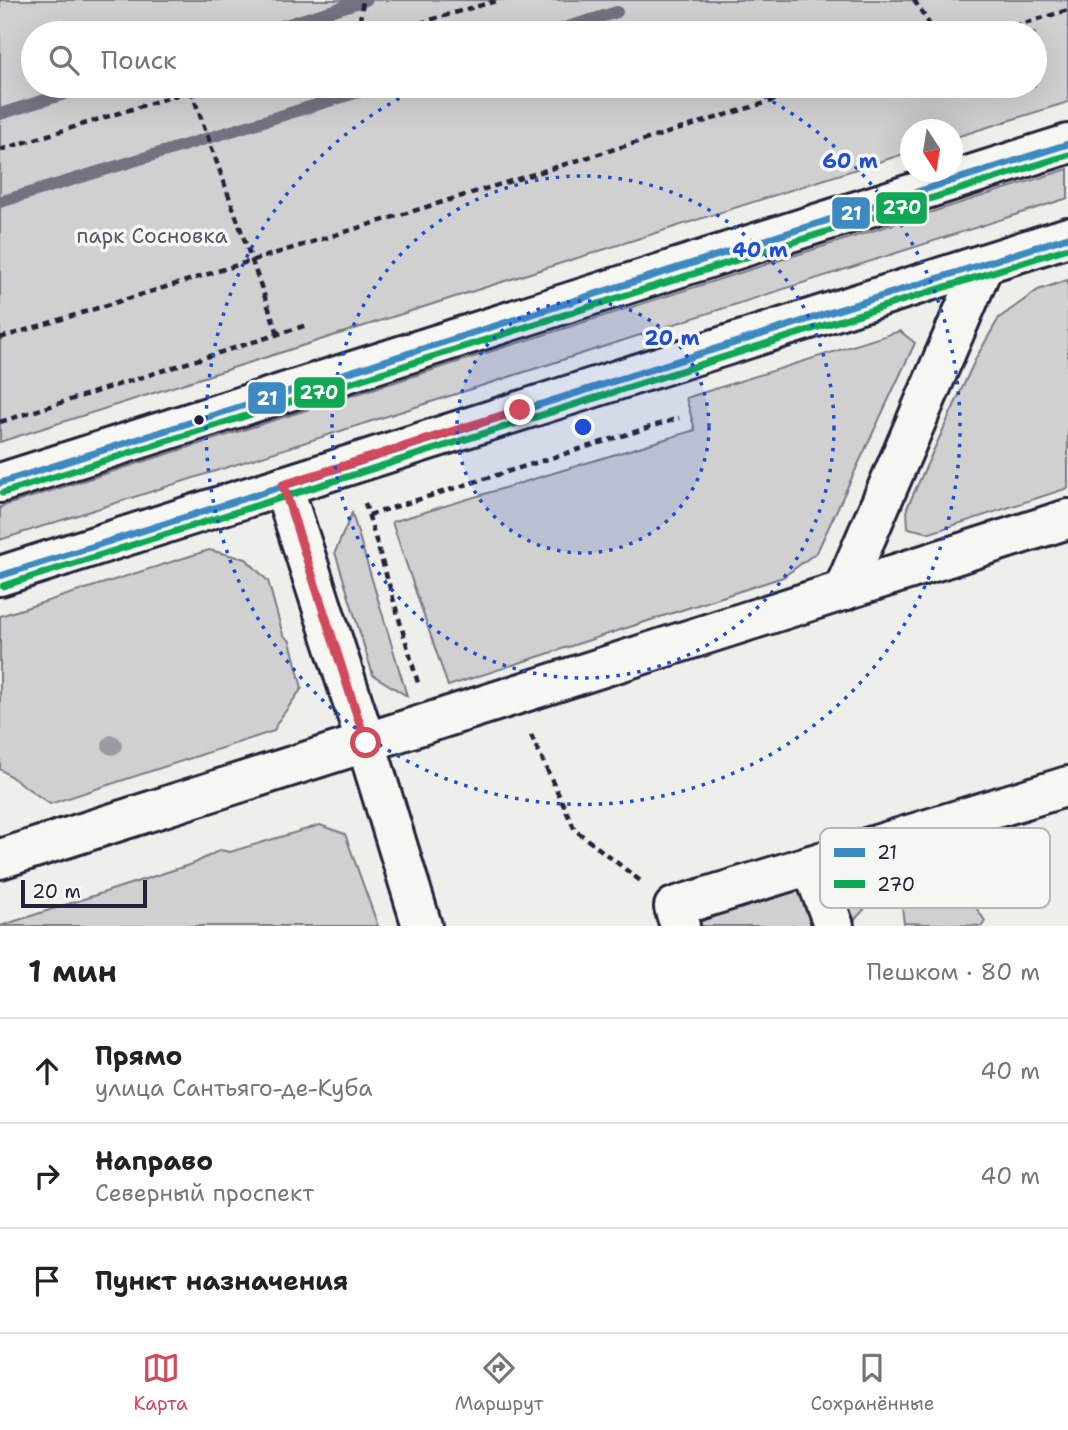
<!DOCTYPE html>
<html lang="ru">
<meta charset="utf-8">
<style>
body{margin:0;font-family:"Shantell Sans",sans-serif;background:#f2f2f2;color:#222}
.compass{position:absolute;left:900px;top:119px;width:63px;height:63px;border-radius:50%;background:#fff;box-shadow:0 7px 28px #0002;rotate:168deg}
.scale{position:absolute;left:21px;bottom:18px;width:126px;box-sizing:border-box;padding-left:7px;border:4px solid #22223b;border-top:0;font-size:19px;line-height:24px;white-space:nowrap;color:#22223b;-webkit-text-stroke:5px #f6f6f2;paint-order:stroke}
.stop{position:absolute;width:21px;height:21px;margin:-16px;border:5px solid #d1495b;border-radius:50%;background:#fff}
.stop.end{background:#d1495b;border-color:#fff;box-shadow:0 2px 7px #0008}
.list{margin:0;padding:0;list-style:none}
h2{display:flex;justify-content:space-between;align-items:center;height:91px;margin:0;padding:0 28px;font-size:30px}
h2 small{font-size:23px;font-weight:400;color:#767676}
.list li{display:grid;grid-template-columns:46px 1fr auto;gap:21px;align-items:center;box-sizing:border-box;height:105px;padding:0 28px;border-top:2px solid #e0e0e0}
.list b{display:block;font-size:26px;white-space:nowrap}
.list p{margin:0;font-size:23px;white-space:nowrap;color:#767676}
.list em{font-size:23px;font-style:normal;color:#767676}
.icon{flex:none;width:38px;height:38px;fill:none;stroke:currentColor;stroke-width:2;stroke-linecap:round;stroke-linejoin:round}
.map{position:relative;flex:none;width:1068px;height:926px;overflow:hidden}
.search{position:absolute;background:#fff;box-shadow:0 7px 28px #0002;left:21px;right:21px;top:21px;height:77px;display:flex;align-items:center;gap:18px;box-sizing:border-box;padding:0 24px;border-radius:38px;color:#767676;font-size:26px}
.sheet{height:406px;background:#fff}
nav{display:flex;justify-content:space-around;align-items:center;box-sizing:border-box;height:98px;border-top:2px solid #e0e0e0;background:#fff;font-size:19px;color:#767676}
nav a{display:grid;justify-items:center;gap:4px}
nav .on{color:#d1495b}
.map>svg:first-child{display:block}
</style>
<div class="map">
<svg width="1068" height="926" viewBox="0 0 1068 926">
<rect width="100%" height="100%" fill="#eeeeeb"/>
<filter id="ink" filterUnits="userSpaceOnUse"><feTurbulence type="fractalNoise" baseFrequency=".0143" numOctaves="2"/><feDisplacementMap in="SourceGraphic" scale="14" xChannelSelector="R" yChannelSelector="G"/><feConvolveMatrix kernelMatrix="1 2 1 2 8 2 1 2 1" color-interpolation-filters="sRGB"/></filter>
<g filter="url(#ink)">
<!-- green -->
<g fill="#d0d0d1" stroke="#797986" stroke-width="2" fill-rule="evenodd">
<path d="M0,0H1068V102L953,138V130H911L910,152L0,442ZM33,33H1035V86H33Z"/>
<path d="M1068,169V198L0,540V507Z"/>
<path d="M1068,280V488L930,533L908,528L907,508L976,358L999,318L1038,290Z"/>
<path d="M900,331L915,343L817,552L783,577L448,686L392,522L695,430L686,398Z"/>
<path d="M352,513L407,696L373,675L335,552Z"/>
<path d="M209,550L246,559L268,581L283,635L290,641L302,688L277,723L274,731L50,804L0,769V616Z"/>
<path d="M320,825L345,834L378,926H0L195,863L220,850L230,852Z"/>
<path d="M953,828L970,850L965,891L985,921L982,926L904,923L901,899L879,893L849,926H699L700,922L923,831Z"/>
</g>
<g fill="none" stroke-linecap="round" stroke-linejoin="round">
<!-- stream -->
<g stroke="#727281" stroke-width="12">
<path d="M259,33L366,0"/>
<path d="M548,33L617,12"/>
<path d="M0,114L90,86"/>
<path d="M0,202L378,86"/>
</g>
<!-- minor casing -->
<g stroke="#22223b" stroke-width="44">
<g id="minor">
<path d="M283,486L366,743L422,926"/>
<path d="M843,591L984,264"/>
<path d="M0,859L1068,519"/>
<path d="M811,865L834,926"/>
<path d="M680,926L674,907L1068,786"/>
</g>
</g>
<!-- major casing -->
<g stroke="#22223b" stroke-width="44">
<g id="major">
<path d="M0,483L1068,144"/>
<path d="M0,576L1068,237"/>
</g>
</g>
<!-- path -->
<g stroke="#22223b" stroke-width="4.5" stroke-dasharray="7 5" stroke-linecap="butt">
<path d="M914,0L935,33"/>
<path d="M358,33L363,0"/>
<path d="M385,33L499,0"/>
<path d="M991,33L1068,10"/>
<path d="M191,90L278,334"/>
<path d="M0,150L206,86"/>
<path d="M0,338L820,86"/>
<path d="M0,422L307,325"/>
<path d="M365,503L418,683"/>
<path d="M369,515L679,418"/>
<path d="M531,735L575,830L643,883"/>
</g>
<!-- minor -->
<use href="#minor" stroke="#f6f6f2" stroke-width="38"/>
<!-- major -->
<use href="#major" stroke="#f6f6f2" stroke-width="38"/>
<!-- bus-1 casing -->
<g stroke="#f6f6f2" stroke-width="12">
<g id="bus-1">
<path d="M0,483L1068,144"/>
<path d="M0,576L1068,237"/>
</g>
</g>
<!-- bus-2 casing -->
<g stroke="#f6f6f2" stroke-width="12">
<g id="bus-2">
<path d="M3,493L1068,155"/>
<path d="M3,586L1068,248"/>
</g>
</g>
<!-- bus-1 -->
<use href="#bus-1" stroke="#3d8ac2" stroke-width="7"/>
<!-- bus-2 -->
<use href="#bus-2" stroke="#10a855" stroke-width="7"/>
</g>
<!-- trees -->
<circle fill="#9a9aa3" cx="112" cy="745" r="10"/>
</g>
<g fill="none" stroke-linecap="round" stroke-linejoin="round" filter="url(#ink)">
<!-- route -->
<path stroke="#d1495b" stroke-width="9" d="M366,743L283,485L520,410"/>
</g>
<!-- distance rings -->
<circle cx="583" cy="427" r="126" fill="#1d4ed8" fill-opacity=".12"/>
<g fill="none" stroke="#1d4ed8" stroke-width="3.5" stroke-dasharray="3.5 7">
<circle cx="583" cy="427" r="126"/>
<circle cx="583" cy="427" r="251"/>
<path d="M745 87A377 377 0 1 1 421 87"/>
</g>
<!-- markers -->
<circle fill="#22223b" stroke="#f6f6f2" stroke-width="2.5" cx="199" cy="420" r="6"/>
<g text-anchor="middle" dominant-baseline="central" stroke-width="7" stroke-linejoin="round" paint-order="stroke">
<!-- park labels -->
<g font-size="21" fill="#565668" stroke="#f6f6f2">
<text x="152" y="236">парк Сосновка</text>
</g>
</g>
<!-- legend -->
<rect x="820" y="828" width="230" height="80" rx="10" fill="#f6f6f2" stroke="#b6b6bb" stroke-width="2"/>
<rect x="834" y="848" width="31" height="9" fill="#3d8ac2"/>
<rect x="834" y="880" width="31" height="8" fill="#10a855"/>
<g font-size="19" fill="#22223b">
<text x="877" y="859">21</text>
<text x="877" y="891">270</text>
</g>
<circle cx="583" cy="427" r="10" fill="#1d4ed8" stroke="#f6f6f2" stroke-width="3.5"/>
<g font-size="21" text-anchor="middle" font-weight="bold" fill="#1d4ed8" stroke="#f6f6f2" stroke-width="7" stroke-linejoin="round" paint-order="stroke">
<text x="850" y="168">60 m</text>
<text x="760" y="257">40 m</text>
<text x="672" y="345">20 m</text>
</g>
<g stroke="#f6f6f2" stroke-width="2.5">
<rect x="875" y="191" width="53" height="34" rx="7" fill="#10a855"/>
<rect x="831" y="196" width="40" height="34" rx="7" fill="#3d8ac2"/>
<rect x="293" y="376" width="53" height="33" rx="7" fill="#10a855"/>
<rect x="247" y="381" width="40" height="34" rx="7" fill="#3d8ac2"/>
</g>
<g font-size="19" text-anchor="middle" font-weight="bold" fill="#fff">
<text x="902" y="214">270</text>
<text x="851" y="220">21</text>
<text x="319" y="399">270</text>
<text x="267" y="405">21</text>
</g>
</svg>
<svg class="compass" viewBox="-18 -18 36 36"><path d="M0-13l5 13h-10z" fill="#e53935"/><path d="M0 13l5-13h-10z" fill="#767676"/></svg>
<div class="scale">20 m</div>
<div class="stop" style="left:366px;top:743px"></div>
<div class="stop end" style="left:520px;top:410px"></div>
<div class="search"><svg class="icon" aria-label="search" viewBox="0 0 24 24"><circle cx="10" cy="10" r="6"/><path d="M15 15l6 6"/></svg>Поиск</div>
</div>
<section class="sheet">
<h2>1 мин<small>Пешком · 80 m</small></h2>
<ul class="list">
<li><svg class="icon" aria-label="ahead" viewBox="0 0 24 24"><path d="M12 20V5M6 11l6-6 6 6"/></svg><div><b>Прямо</b><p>улица Сантьяго-де-Куба</p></div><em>40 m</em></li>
<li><svg class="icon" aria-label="right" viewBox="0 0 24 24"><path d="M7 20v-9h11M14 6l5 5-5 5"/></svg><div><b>Направо</b><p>Северный проспект</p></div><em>40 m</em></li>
<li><svg class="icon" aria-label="arrive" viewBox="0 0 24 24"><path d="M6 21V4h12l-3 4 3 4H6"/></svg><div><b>Пункт назначения</b></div></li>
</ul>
</section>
<nav>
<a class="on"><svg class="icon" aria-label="map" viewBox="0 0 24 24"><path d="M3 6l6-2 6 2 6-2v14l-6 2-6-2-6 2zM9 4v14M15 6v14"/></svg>Карта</a>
<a><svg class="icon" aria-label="directions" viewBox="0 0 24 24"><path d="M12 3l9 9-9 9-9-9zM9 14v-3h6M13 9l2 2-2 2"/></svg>Маршрут</a>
<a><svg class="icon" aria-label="saved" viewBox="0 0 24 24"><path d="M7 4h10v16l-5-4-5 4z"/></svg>Сохранённые</a>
</nav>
